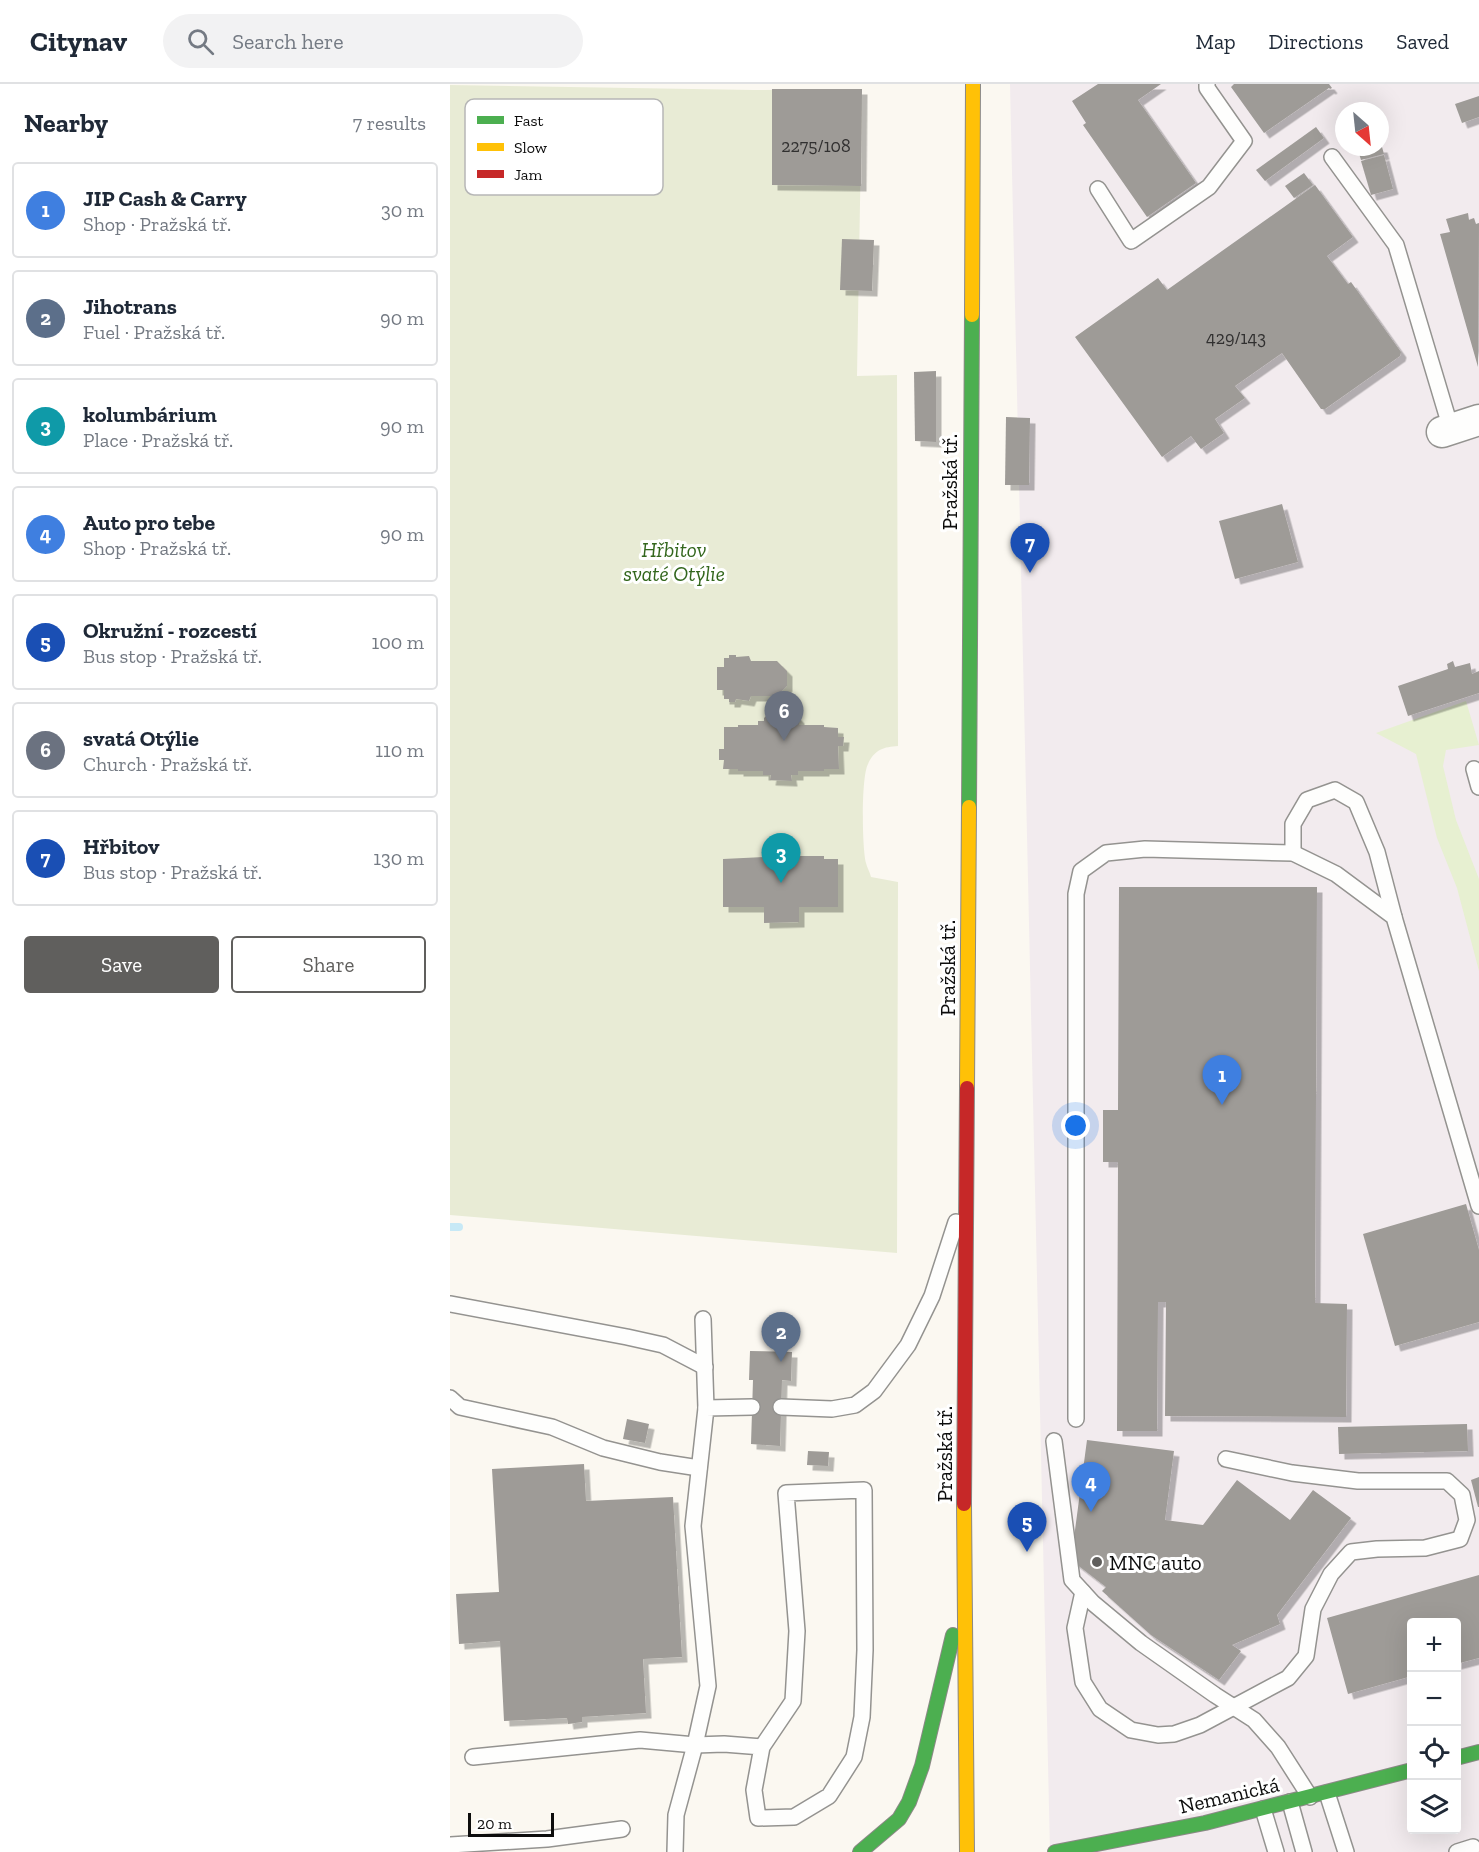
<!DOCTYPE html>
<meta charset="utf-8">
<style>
body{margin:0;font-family:"Zilla Slab",serif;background:#f2f2f3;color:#1f2937}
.controls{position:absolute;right:18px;bottom:18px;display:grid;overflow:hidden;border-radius:6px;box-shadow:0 6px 24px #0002}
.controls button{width:54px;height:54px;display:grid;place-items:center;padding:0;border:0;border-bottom:2px solid #e0e1e3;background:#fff;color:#1f2937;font:30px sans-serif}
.compass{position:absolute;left:885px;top:18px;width:54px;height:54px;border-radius:50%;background:#fff;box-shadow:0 6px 24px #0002;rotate:153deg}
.scale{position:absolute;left:18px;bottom:15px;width:86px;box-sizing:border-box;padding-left:6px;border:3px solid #0d0d0d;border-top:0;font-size:16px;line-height:21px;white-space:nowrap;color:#0d0d0d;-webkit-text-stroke:4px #fff;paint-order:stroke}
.you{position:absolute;left:626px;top:1042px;width:21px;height:21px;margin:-15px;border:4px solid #fff;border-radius:50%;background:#1a73e8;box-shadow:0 0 0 9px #1a73e833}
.badge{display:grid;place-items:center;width:39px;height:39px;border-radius:50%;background:#605f5d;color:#fff;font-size:20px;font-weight:700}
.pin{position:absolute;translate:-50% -50px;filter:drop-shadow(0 2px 3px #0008)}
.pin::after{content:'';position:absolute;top:32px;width:21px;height:18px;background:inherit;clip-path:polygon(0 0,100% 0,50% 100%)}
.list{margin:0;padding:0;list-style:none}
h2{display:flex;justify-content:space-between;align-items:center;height:78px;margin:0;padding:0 24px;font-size:26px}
h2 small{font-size:20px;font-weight:400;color:#747a83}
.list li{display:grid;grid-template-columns:39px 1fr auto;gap:18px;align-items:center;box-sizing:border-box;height:96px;margin:0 12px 12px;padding:0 12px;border:2px solid #e0e1e3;border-radius:6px}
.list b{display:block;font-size:22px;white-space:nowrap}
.list p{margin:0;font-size:20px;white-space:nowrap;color:#747a83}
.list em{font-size:20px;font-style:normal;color:#747a83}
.actions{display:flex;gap:12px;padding:18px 24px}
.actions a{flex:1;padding:14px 0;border:2px solid #605f5d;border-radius:6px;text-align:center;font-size:21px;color:#605f5d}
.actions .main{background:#605f5d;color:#fff}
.icon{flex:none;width:33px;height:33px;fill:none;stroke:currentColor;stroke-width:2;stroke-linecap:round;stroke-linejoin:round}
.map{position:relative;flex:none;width:1029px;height:1768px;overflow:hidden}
header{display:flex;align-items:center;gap:36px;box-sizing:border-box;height:84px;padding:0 30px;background:#fff;border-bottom:2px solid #e0e1e3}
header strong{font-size:28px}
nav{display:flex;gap:33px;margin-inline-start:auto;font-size:21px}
.search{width:420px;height:54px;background:#f2f2f3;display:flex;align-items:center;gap:15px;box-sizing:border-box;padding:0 21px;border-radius:33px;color:#747a83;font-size:22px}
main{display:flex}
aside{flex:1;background:#fff}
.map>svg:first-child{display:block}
</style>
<header>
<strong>Citynav</strong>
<div class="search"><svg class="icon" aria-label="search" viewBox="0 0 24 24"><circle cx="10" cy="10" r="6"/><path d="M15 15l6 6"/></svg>Search here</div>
<nav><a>Map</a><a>Directions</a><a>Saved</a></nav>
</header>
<main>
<aside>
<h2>Nearby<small>7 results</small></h2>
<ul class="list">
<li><span class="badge" style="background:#3f7fe0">1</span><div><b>JIP Cash &amp; Carry</b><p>Shop · Pražská tř.</p></div><em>30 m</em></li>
<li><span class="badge" style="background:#5c6f8a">2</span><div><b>Jihotrans</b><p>Fuel · Pražská tř.</p></div><em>90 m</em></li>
<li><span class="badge" style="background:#0f9aa8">3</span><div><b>kolumbárium</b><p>Place · Pražská tř.</p></div><em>90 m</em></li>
<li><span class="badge" style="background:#3f7fe0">4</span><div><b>Auto pro tebe</b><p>Shop · Pražská tř.</p></div><em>90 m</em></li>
<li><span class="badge" style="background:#1a4fb4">5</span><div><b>Okružní - rozcestí</b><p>Bus stop · Pražská tř.</p></div><em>100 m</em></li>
<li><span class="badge" style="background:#6b7280">6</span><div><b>svatá Otýlie</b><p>Church · Pražská tř.</p></div><em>110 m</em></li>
<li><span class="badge" style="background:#1a4fb4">7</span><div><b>Hřbitov</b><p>Bus stop · Pražská tř.</p></div><em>130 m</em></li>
</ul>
<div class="actions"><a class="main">Save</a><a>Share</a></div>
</aside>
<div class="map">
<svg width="1029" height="1768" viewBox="0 0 1029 1768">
<defs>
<filter id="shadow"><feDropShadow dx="5.5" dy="5.5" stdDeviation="0" flood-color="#0004"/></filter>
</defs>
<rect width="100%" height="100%" fill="#fbf8f1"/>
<!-- industrial -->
<path fill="#f2ebee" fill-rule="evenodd" d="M560,0H1029V1768H600ZM894,27H930V63H894ZM962,1538H1006V1746H962Z"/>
<!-- green -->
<path fill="#e7f0d1" d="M1016,617L1029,661L996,666L993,682L1006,736L1029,795V887L1007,804L987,754L966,670L926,649Z"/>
<!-- cemetery -->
<path fill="#e8ebd5" d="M0,1L304,6L412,5L407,292L447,291L448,662C434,663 425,665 418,680C411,693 412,764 416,779C417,784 420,788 421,793L448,798L447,1169L0,1131Z"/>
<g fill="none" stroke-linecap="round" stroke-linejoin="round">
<!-- stream -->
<path stroke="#c7e9f6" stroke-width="8" d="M0,1143H9"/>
</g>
<!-- building -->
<g fill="#9e9b97" filter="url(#shadow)">
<path d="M648,0H711L688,16L746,99L697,133L633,41L636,39L622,17Z"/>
<path d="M784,0H879L882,4L880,5L879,4L814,49L781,3Z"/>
<path d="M322,5H412L411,102L322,101Z"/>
<path d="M1029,12V33L1012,39L1005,20Z"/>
<path d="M866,43L874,54L815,97L806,86Z"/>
<path d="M907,63H932L934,70L911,76Z"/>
<path d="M934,71L943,105L921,111L911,77Z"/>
<path d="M854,89L863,101L844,114L835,102Z"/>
<path d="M865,101L903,153L877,172L898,200L901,198L951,268L950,272L875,325H871L832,269L785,302L795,314L765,335L774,349L751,365L741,352L712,373L625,253L708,194L717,206Z"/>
<path d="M1018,129L1019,136L1024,134L1026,140L1029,139L1028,283L990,150L1000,148L996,135Z"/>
<path d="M392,155L424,156L422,207L390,206Z"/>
<path d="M486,287V358L465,357L464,288Z"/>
<path d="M556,333L580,334L579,401H555Z"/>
<path d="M832,420L848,478L785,495L769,437Z"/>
<path d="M279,571H286V573L299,572L301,577H327L337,587V602L327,612H301L299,617L286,615L285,618H279V615H274V606H267V583H274V574H279Z"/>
<path d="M1003,577L1005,583L1020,579L1022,590L1029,587V609L958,632L948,602L998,585L997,580Z"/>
<path d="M324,624H339L349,634V641H374V643L388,644V653H394L393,662H388L389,685H374V687H348V691H341L342,697L320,696L321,691H313V687H288V685H273L274,676H269V665H274V643H288V641H308V637H314V634Z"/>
<path d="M348,768V772H374V775H388V823H349V838L314,839V823H273V775L314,773L313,769Z"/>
<path d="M669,803H867L865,1219L897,1220L896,1333L715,1332L716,1218H708L707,1347H667L668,1078H653V1026H668Z"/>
<path d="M1016,1120L1029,1166V1238L945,1262L913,1150Z"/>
<path d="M300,1267L342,1268L341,1297L332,1296L330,1362L301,1360L303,1296H299Z"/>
<path d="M177,1335L199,1340L195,1359L173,1355Z"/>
<path d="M1017,1340L1018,1367L889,1370L888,1343Z"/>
<path d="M637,1356L724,1367L715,1436L753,1441L787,1396L840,1436L863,1406L901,1434L827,1531L830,1540L782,1561L791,1567L769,1596L701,1551L652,1507L656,1503L621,1476Z"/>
<path d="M358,1367L379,1368L378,1382L357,1381Z"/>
<path d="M134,1380L136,1417L223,1413L232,1573L193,1575L196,1629L132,1633V1638L118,1640L117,1634L54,1637L50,1557L9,1560L6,1510L49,1508L42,1385Z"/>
<path d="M1029,1393V1423H1028L1021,1396Z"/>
<path d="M1029,1491V1574L1006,1580V1538H962V1592L898,1610L877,1534Z"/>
</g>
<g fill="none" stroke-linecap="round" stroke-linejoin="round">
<!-- lane casing -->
<g stroke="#949390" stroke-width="18">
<g id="lane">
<path d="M882,73L946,161L1001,345"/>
<path d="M648,105L681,157L759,103L794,57L757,4V0"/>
<path d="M1024,685L1029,703"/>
<path d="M843,769V740L857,716L885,706L906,718L927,768L944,833"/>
<path d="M1,1220L177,1253L213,1261L255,1283"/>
<path d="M253,1235L256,1324"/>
<path d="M0,1314L10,1323L102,1343L153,1364L210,1378L249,1384"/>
<path d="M331,1323L382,1325L405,1321L424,1307L458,1261L482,1212L506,1138"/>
<path d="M626,1335V810L631,787L656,769L695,765L843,769L886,790L944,833L1029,1122"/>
<path d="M604,1357L622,1496L643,1519L691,1559L765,1611L804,1636L828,1663L860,1713"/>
<path d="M633,1508L625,1544L633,1598L650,1625L681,1646L708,1651L724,1650L750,1641L838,1594L856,1572L863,1525L881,1490L901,1468L927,1465L975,1464L1010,1455L1017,1436L1012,1411L997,1397H908L842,1389L776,1375"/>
<path d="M23,1673L190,1656L245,1661L274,1660L312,1663L304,1706L308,1734L344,1733L379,1712L404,1673L412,1633L415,1566L414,1406L336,1409L347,1547L343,1617L312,1663"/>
<path d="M877,1709L896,1768"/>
<path d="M840,1718L854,1768"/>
<path d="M813,1725L826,1768"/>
<path d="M0,1761L97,1755L172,1745"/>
<path d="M225,1768L226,1731L245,1661L258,1602L243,1442L256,1324L302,1323"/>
<path d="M1007,1768L1023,1763"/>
</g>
</g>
<!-- street casing -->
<g stroke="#949390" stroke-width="33">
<path id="street" d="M992,348L1029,336"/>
</g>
<!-- fast casing -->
<g stroke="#8b8986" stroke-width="16">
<g id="fast">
<path d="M519,723L522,231"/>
<path d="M1006,1674L1029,1668"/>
<path d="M410,1768L449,1735L459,1718L472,1682L503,1551"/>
<path d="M605,1768L755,1739L962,1686"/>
</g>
</g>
<!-- slow casing -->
<g stroke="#8b8986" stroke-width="16">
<g id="slow">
<path d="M522,231L523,0"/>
<path d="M517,1004L519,723"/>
<path d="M514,1420L517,1768"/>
</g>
</g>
<!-- jam casing -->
<g stroke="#8b8986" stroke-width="16">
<path id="jam" d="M514,1420L517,1004"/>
</g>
<!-- lane -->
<use href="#lane" stroke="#fefefd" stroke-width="15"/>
<!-- street -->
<use href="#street" stroke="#fefefd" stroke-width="30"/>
<!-- fast -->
<use href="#fast" stroke="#4caf50" stroke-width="14"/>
<!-- slow -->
<use href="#slow" stroke="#ffc107" stroke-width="14"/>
<!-- jam -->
<use href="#jam" stroke="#c62828" stroke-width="14"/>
</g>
<!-- markers -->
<circle fill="#605f5d" stroke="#fff" stroke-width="2" cx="647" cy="1478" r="6"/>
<g text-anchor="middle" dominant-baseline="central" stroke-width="6" stroke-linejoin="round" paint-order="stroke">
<!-- number labels -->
<g font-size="18" fill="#313030">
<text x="366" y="62">2275/108</text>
<text x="786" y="254">429/143</text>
</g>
<!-- street labels -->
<g font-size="21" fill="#0d0d0d" stroke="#fff">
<text transform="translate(499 398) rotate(-90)">Pražská tř.</text>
<text transform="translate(497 884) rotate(-90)">Pražská tř.</text>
<text transform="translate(494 1370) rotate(-90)">Pražská tř.</text>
<text transform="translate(779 1711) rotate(-13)">Nemanická</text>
</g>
<!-- park labels -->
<g font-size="21" font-style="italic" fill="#32661c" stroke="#fff">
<text x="224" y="465">Hřbitov<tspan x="224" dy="24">svaté Otýlie</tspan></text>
</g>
<!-- poi labels -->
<g font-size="21" fill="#0d0d0d" stroke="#fff" text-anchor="start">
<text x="659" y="1478">MNC auto</text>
</g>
</g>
<!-- legend -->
<rect x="15" y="15" width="198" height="96" rx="9" fill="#fff" stroke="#b6b6b6" stroke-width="1.5"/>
<rect x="27" y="32" width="27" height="8" fill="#4caf50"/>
<rect x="27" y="59" width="27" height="8" fill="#ffc107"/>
<rect x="27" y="86" width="27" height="8" fill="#c62828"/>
<g font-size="16" fill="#0d0d0d">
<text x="64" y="42">Fast</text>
<text x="64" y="69">Slow</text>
<text x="64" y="96">Jam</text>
</g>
</svg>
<div class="controls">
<button>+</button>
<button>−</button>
<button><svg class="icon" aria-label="locate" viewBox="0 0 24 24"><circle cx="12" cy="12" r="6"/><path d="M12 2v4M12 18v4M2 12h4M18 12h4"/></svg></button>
<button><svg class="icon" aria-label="layers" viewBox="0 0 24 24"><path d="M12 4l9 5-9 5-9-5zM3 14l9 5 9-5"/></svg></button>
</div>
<svg class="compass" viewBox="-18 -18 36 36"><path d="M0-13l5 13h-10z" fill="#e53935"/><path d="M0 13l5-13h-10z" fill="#747a83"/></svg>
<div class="scale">20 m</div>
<div class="you"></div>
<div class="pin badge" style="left:772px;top:1021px;background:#3f7fe0">1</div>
<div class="pin badge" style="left:331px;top:1278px;background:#5c6f8a">2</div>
<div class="pin badge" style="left:331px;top:799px;background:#0f9aa8">3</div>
<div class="pin badge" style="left:641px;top:1428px;background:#3f7fe0">4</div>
<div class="pin badge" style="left:577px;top:1468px;background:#1a4fb4">5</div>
<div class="pin badge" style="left:334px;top:657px;background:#6b7280">6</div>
<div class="pin badge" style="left:580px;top:489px;background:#1a4fb4">7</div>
</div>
</main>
